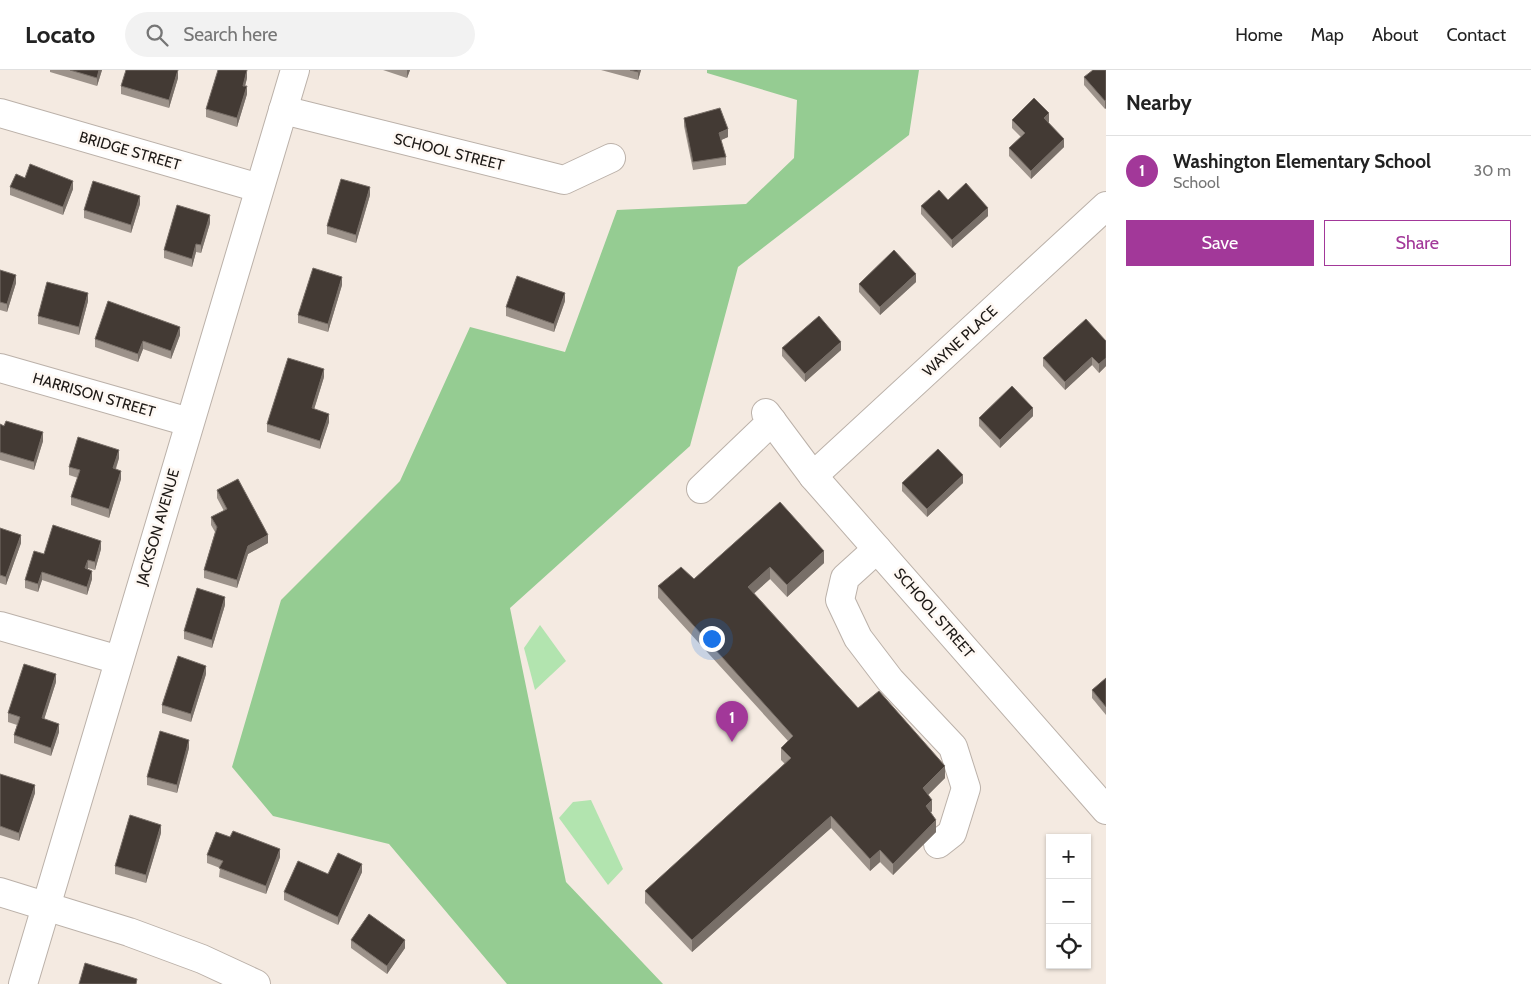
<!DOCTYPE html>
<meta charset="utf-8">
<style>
body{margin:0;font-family:Cabin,sans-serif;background:#f2f2f2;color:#222}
.controls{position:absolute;right:15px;bottom:15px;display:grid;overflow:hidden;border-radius:0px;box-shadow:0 1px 4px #0004}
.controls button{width:45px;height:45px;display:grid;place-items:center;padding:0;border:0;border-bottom:1px solid #e0e0e0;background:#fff;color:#222;font:25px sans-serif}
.you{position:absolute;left:711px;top:568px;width:18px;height:18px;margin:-12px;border:4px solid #fff;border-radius:50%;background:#1a73e8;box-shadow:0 0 0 8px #1a73e833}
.badge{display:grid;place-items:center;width:32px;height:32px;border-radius:50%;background:#a23899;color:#fff;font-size:16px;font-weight:700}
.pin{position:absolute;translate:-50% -41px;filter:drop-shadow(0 1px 2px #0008)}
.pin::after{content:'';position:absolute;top:26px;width:18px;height:15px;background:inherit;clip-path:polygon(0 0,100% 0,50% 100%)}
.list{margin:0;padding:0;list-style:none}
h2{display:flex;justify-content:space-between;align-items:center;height:65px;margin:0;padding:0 20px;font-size:21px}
h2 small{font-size:16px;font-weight:400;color:#767676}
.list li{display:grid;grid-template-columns:32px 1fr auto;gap:15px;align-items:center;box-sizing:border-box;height:70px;padding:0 20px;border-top:1px solid #e0e0e0}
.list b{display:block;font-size:19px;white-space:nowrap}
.list p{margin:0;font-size:16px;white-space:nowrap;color:#767676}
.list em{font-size:16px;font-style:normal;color:#767676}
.actions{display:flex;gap:10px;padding:15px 20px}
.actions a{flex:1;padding:11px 0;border:1px solid #a23899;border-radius:0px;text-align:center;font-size:18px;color:#a23899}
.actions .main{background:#a23899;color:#fff}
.icon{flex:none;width:28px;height:28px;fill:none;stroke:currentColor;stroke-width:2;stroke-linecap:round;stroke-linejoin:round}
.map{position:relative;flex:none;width:1106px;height:914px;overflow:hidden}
header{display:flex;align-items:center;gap:30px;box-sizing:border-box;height:70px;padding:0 25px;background:#fff;border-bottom:1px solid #e0e0e0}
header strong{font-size:24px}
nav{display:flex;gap:28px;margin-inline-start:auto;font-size:18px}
.search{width:350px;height:45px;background:#f2f2f2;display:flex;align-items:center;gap:12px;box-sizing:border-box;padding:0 18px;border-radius:28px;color:#767676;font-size:19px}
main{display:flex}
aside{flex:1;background:#fff}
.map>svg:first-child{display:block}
</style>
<header>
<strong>Locato</strong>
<div class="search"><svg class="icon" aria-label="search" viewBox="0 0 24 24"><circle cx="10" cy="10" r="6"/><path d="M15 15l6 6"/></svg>Search here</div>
<nav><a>Home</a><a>Map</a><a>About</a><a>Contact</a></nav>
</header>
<main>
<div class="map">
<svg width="1106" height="914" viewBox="0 0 1106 914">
<rect width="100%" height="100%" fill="#f4eae1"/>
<!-- green -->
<g fill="#b2e4af">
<path d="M540,555L566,591L535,620L524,578Z"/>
<path d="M591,730L623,799L608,815L559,748L573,732Z"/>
</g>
<!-- forest -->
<path fill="#95cc92" d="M707,0H919L909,65L738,197L690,376L510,538L566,812L663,914H507L389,774L273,746L232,697L281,530L400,411L470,257L565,282L617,140L746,134L794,88L797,30L707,3Z"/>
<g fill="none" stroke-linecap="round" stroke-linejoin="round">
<!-- minor casing -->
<g stroke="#bbb1a9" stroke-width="30">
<g id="minor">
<path d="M283,40L564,110L611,88"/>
<path d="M0,43L259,118"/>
<path d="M0,298L189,352"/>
<path d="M766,343L813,406L1106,740"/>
<path d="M813,406L1106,136"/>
<path d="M701,419L772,351"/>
<path d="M877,479L845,508L840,530L858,568L890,610L953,677L966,718L952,763L938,774"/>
<path d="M0,556L119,590"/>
<path d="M0,822L129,862L202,889L256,914"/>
<path d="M23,914L295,0"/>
</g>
</g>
<!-- minor -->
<use href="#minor" stroke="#fff" stroke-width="28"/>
</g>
<!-- wall -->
<g fill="#9c928a">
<path d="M50,0H102L97,16L50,2Z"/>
<path d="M383,0H410L407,8Z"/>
<path d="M601,0H641L638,10Z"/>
<path d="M1106,0V38L1105,39L1084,15V7Z"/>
<path d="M178,8L169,38L121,24V16Z"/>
<path d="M247,8L245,16L247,24L237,57L206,47V39Z"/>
<path d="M684,48L728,67L721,70L726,87V95L693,100L684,56Z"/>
<path d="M1012,50L1049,52H1048L1064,77L1031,109L1009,86V78L1021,67L1012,58Z"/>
<path d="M10,117L73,119L63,145L10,125Z"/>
<path d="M370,125L356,173L327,164V156Z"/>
<path d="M948,130L988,146L952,178L921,144V136Z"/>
<path d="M140,134L131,163L84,148V140Z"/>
<path d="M210,153L201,183L196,182L192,197L164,188V180Z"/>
<path d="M0,200L16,213L7,242L0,240Z"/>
<path d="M916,212L880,245L859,222V214Z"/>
<path d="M342,215L328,262L298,253V245Z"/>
<path d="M88,231L79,265L38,254V246Z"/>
<path d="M565,231L554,262L506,246V237Z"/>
<path d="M180,265L171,289L143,279L138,292L95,277V269Z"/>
<path d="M1106,271V296L1099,303L1092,295L1065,320L1043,296V288Z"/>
<path d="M782,278L841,280L805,312L782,286Z"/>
<path d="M324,307L314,339L329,352L320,379L267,362V354Z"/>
<path d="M1033,346L1000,378L979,356V348Z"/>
<path d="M0,354L43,371L34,400L0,390Z"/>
<path d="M119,388L116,399L121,409L109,448L71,435V427L78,408L69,405V397Z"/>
<path d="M902,413H963L927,447L902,421Z"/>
<path d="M217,420L268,473L248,484L237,518L204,508V500L215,462L211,455V447L224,441L217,428Z"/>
<path d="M780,432L824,493L787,527L770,509L754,523L858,638L945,708L928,725L932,741L931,743L936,762L893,805L880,792L870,801L831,758L692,882L645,833V821L785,694L781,690V678L788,671L658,528V516L694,509Z"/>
<path d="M0,458L21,473L6,515L0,513Z"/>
<path d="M101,479L95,500L88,498V499L92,509L87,525L42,510L38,522L25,518V510L44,484Z"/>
<path d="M225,535L212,578L184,569V561Z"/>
<path d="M206,604L191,652L162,643V635Z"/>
<path d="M1106,608V645L1092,628V620Z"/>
<path d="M56,612L44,649L59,662L51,686L14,673V665L17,655L8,652V643Z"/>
<path d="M189,678L177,723L147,715V707Z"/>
<path d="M0,704L35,723L19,771L0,765Z"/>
<path d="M161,763L146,813L115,804V796Z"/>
<path d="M207,785L280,787L266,824L219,807L220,798L207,793Z"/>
<path d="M362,802L338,855L284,830V822L328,804Z"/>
<path d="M351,870L405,878L387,904L351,878Z"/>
</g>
<!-- shaded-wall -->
<g fill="#786f68">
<path d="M99,0H102L97,16V8Z"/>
<path d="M178,0V8L169,38V30Z"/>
<path d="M247,0V8L243,24V16Z"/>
<path d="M407,0H410L407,8Z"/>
<path d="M638,0H641L638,10Z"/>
<path d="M247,16V24L237,57V48Z"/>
<path d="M1106,30V38L1105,39V31Z"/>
<path d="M1049,43V52L1044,56V48Z"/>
<path d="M728,59V67L719,71V63Z"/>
<path d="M1064,69V77L1031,109V101Z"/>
<path d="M73,111V119L63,145V137Z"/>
<path d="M370,117V125L356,173V165Z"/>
<path d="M140,126V134L131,163V155Z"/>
<path d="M988,138V146L952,178V170Z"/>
<path d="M210,145V153L201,183V175Z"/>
<path d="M196,174V182L192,197V189Z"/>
<path d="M916,204V212L880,245V237Z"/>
<path d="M16,205V213L7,242V234Z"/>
<path d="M342,207V215L328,262V254Z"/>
<path d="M88,223V231L79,265V257Z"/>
<path d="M565,223V231L554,262V254Z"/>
<path d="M180,257V265L171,289V281Z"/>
<path d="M143,271V279L138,292V284Z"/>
<path d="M841,272V280L805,312V304Z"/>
<path d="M1092,287V295L1065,320V312Z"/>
<path d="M1106,288V296L1099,303V294Z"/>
<path d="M324,299V307L312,346V338Z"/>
<path d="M1033,338V346L1000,378V370Z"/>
<path d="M329,344V352L320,379V371Z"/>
<path d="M43,362V371L34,400V392Z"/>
<path d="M119,380V388L113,406V398Z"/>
<path d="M121,401V409L109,448V439Z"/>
<path d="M963,405V413L927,447V439Z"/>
<path d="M21,465V473L6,515V507Z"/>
<path d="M268,465V473L248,484L237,518V510L248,476Z"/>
<path d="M101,471V479L95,500V492Z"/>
<path d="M824,481V493L787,527V515Z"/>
<path d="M88,490V498L85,507V498Z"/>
<path d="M770,497V509L748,529V517Z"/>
<path d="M92,501V509L87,525V517Z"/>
<path d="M42,502V510L38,522V514Z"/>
<path d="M225,527V535L212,578V570Z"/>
<path d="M206,596V604L191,652V644Z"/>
<path d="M56,604V612L42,656V648Z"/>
<path d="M59,654V662L51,686V678Z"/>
<path d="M189,670V678L177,723V715Z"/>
<path d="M945,696V708L923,730V718Z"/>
<path d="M35,715V723L19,771V763Z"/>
<path d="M932,730V741L926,748V736Z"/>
<path d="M831,746V758L692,882V870Z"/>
<path d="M936,750V762L893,805V794Z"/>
<path d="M161,755V763L146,813V805Z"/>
<path d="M280,779V787L266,824V816Z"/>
<path d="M880,780V792L870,801V789Z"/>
<path d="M362,794V802L338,855V847Z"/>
<path d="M405,870V878L387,904V896Z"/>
</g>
<!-- building -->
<g fill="#433a34" stroke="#786f68">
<path d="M70,0H99L97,8Z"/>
<path d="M126,0H178L169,30L121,16Z"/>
<path d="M218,0H247L243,16H247L237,48L206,39Z"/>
<path d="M630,0H638V2Z"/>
<path d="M1093,0H1106V30L1105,31L1084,7Z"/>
<path d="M1034,28L1049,43L1044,48L1064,69L1031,101L1009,78L1025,63L1012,50Z"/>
<path d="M720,38L728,59L719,63L726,87L693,92L684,48Z"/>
<path d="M30,94L73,111L63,137L10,117L16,104L25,108Z"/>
<path d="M341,109L370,117L356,165L327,156Z"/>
<path d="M93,111L140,126L131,155L84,140Z"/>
<path d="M966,113L988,138L952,170L921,136L939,120L948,130Z"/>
<path d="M177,135L210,145L201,175L196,174L192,189L164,180Z"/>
<path d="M894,180L916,204L880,237L859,214Z"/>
<path d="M313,198L342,207L328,254L298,245Z"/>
<path d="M0,200L16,205L7,234L0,232Z"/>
<path d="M517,206L565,223L554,254L506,237Z"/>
<path d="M47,212L88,223L79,257L38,246Z"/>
<path d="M108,231L180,257L171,281L143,271L138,284L95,269Z"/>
<path d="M819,246L841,272L805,304L782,278Z"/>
<path d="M1086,249L1106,271V288L1099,294L1092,287L1065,312L1043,288Z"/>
<path d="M288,288L324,299L312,338L329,344L320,371L267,354Z"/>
<path d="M1012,316L1033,338L1000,370L979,348Z"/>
<path d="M6,351L43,362L34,392L0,382V354L4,356Z"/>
<path d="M78,367L119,380L113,398L121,401L109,439L71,427L80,400L69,397Z"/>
<path d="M938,379L963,405L927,439L902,413Z"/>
<path d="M238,409L268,465L248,476L237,510L204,500L217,457L211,447L227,439L217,420Z"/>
<path d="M780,432L824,481L787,515L770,497L748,517L858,638L879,621L945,696L923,718L932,730L926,736L936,750L893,794L880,780L870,789L831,746L692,870L645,821L791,688L781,678L793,666L658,516L681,497L694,509Z"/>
<path d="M53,455L101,471L95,492L88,490L85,498L92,501L87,517L42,502L38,514L25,510L34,481L44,484Z"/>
<path d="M0,458L21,465L6,507L0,505Z"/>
<path d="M197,518L225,527L212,570L184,561Z"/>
<path d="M178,586L206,596L191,644L162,635Z"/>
<path d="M24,594L56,604L42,648L59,654L51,678L14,665L20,647L8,643Z"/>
<path d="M1106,608V637L1092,620Z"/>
<path d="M160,661L189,670L177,715L147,707Z"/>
<path d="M0,704L35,715L19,763L0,756Z"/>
<path d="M130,745L161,755L146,805L115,796Z"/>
<path d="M233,761L280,779L266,816L219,798L223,791L207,785L216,762L230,767Z"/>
<path d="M338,783L362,794L338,847L284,822L298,791L328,804Z"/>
<path d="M369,844L405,870L387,896L351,870Z"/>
<path d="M85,893L137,909L136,914H79Z"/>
</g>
<g text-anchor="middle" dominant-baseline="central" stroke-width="5" stroke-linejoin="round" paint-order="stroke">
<!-- street labels -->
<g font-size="15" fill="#1d1916" stroke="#fef8f3">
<text transform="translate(130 81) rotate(16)">BRIDGE STREET</text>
<text transform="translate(449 82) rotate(14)">SCHOOL STREET</text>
<text transform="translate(960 271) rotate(-43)">WAYNE PLACE</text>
<text transform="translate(94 325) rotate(16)">HARRISON STREET</text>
<text transform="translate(158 457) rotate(-74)">JACKSON AVENUE</text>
<text transform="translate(934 543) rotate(49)">SCHOOL STREET</text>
</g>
</g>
</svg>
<div class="controls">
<button>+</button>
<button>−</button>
<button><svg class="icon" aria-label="locate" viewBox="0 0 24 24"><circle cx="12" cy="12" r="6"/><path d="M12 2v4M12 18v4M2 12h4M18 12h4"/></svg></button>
</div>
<div class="you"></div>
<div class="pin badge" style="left:732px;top:672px">1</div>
</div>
<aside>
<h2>Nearby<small></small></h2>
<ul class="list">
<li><span class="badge">1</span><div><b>Washington Elementary School</b><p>School</p></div><em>30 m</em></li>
</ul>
<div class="actions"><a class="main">Save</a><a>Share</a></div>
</aside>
</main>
